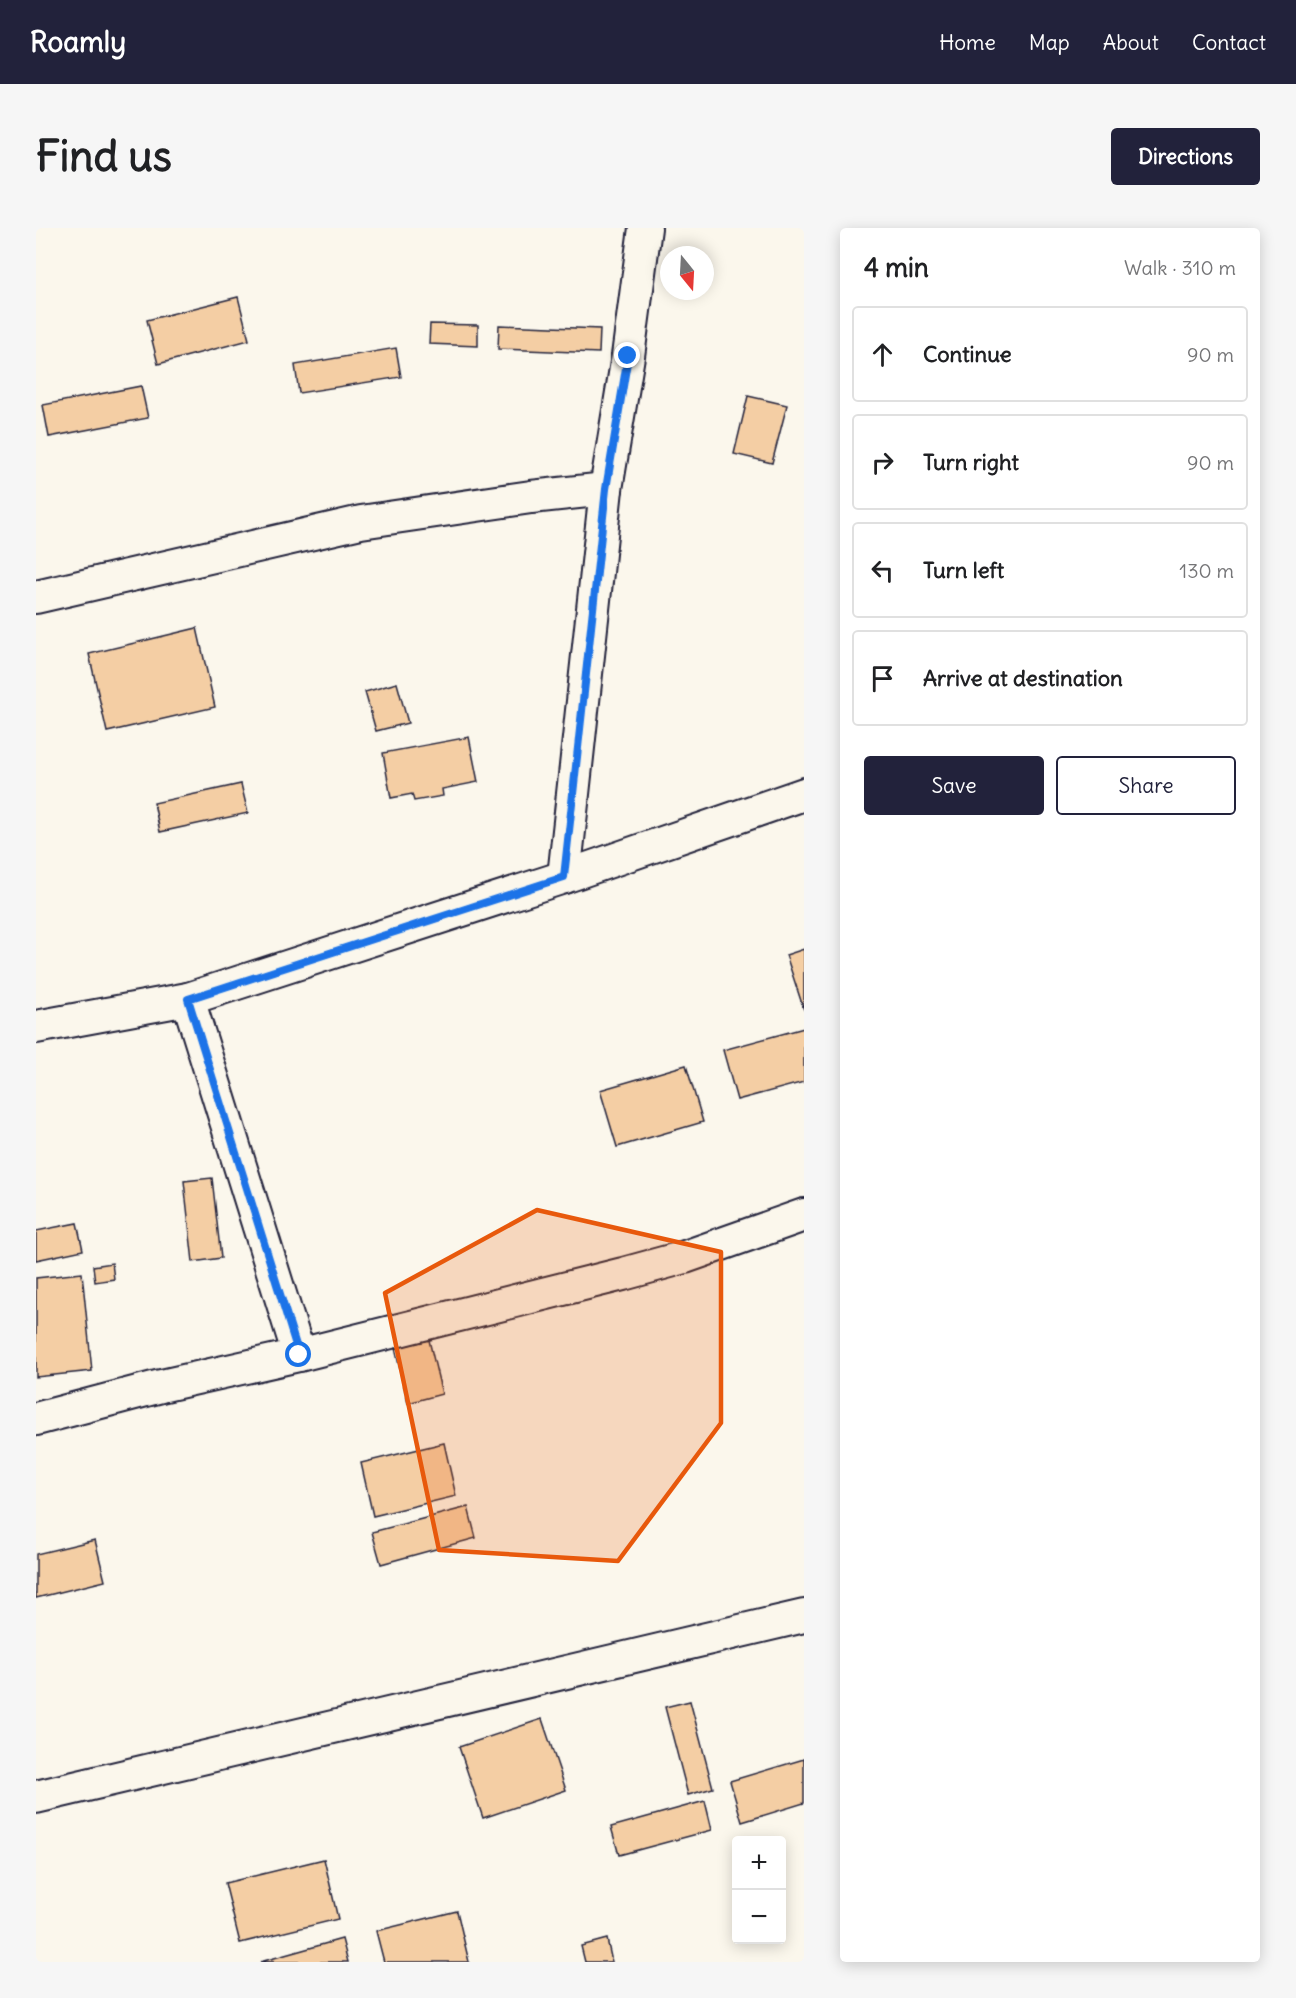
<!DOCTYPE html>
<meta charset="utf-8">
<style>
body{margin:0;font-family:Delius,sans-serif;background:#f6f6f6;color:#202124}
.controls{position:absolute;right:18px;bottom:18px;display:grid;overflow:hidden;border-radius:6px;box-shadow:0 3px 15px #0003}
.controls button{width:54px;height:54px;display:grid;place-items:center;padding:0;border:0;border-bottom:2px solid #e0e0e0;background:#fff;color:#202124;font:30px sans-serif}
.compass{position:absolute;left:624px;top:18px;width:54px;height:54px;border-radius:50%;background:#fff;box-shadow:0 3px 15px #0003;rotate:162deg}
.stop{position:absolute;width:18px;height:18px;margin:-14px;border:4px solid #1a73e8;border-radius:50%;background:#fff}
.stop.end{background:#1a73e8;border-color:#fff;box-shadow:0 2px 6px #0008}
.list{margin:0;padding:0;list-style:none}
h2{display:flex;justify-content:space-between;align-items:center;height:78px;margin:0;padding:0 24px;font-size:26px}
h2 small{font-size:20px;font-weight:400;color:#757577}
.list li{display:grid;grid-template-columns:39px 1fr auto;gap:18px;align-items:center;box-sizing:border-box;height:96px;margin:0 12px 12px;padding:0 12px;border:2px solid #e0e0e0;border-radius:6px}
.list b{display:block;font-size:22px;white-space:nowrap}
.list em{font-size:20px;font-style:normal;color:#757577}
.actions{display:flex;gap:12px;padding:18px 24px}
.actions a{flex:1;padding:14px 0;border:2px solid #22223b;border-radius:6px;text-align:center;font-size:21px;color:#22223b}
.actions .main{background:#22223b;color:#fff}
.icon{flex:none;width:33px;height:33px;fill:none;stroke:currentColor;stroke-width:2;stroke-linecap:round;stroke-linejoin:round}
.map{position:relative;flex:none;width:768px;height:1734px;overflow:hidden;border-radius:6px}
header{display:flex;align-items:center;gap:36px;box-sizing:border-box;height:84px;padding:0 30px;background:#22223b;color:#fff}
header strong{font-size:28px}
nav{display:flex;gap:33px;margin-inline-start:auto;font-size:21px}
.intro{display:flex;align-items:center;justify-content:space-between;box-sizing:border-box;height:144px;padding:0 36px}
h1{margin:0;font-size:42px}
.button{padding:15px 27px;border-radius:6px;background:#22223b;color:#fff;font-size:21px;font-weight:700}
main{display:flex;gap:36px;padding:0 36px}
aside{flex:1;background:#fff;border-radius:6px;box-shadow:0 3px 15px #0003}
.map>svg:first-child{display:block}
</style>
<header>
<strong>Roamly</strong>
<nav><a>Home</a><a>Map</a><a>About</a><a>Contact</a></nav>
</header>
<div class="intro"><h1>Find us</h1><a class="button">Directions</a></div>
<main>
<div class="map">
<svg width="768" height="1734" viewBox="0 0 768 1734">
<rect width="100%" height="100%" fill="#fbf7ec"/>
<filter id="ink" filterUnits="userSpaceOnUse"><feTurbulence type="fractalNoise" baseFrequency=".0167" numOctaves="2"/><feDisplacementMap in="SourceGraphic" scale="12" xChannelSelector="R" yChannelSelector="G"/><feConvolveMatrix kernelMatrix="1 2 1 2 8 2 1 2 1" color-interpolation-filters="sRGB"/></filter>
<g filter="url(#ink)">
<!-- building -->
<g fill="#f4cea4" stroke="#22223b" stroke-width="1.5">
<path d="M202,69L213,112L122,136L111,92Z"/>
<path d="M394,96L442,97V118L393,116Z"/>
<path d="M463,97L564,101L563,125L462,121Z"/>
<path d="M360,120L365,149L263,165L259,137Z"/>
<path d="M105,158L112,190L13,209L7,177Z"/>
<path d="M712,168L751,177L736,235L698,226Z"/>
<path d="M161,400L179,479L71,504L53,426Z"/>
<path d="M361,455L372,495L340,503L329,464Z"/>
<path d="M433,509L442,554L406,561L407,568L378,573L376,566L355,570L347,525Z"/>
<path d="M205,556L212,585L124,604L118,575Z"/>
<path d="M768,721V782L750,727Z"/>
<path d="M768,800V854L701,872L687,822Z"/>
<path d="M650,837L667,894L581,919L564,862Z"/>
<path d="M176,950L185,1030L157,1034L148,953Z"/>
<path d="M41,995L47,1022L0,1032V1003Z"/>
<path d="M76,1035L78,1051L59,1054L57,1038Z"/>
<path d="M46,1045L56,1143L0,1149V1050Z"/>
<path d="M393,1112L406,1166L372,1175L359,1120Z"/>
<path d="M408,1215L420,1268L337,1288L325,1235Z"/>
<path d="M432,1279L440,1310L345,1336L336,1304Z"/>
<path d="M59,1312L69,1353L0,1370V1326Z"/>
<path d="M654,1473L677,1560L652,1567L629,1479Z"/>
<path d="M506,1491L530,1562L447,1590L423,1519Z"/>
<path d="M768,1531V1575L706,1594L694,1553Z"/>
<path d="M669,1573L676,1602L583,1627L575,1599Z"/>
<path d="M288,1631L302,1691L204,1715L189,1655Z"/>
<path d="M421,1683L433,1734H348L340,1703Z"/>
<path d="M306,1711L312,1734H224Z"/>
<path d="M571,1711L576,1734H549L545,1718Z"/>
</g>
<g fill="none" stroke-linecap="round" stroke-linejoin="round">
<!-- minor casing -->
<g stroke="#22223b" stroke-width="36">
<g id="minor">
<path d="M0,369L325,294L495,269L570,261"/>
<path d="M528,649L570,261L592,128L609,0"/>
<path d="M152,771L263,1127"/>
<path d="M0,799L152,771L528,649L768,566"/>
<path d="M0,1191L125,1158L263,1127L587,1046L649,1029L768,987"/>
<path d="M0,1569L768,1388"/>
</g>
</g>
<!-- minor -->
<use href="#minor" stroke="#fbf7ec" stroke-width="32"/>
</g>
</g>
<g fill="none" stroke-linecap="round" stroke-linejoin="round" filter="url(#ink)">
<!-- route -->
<path stroke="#1a73e8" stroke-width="8" d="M263,1127L152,771L528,649L570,261L592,128"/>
</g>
<!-- marked area -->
<path fill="#e8590c" fill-opacity="0.2" stroke="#e8590c" stroke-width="4.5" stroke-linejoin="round" d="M501,982L685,1024V1195L582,1333L403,1322L349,1065Z"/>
</svg>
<div class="controls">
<button>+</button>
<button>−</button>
</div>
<svg class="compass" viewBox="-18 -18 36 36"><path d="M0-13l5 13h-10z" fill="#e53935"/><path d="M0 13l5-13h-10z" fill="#757577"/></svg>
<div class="stop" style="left:263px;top:1127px"></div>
<div class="stop end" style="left:592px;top:128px"></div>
</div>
<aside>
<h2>4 min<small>Walk · 310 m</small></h2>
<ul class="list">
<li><svg class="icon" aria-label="ahead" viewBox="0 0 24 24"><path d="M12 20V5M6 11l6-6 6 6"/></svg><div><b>Continue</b></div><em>90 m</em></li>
<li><svg class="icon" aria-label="right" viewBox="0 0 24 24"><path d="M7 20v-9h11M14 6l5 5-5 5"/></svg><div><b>Turn right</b></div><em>90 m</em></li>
<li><svg class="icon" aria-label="left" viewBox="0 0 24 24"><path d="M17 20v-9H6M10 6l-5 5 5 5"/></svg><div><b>Turn left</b></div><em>130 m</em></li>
<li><svg class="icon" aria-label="arrive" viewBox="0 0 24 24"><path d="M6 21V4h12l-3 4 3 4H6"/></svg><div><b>Arrive at destination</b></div></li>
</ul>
<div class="actions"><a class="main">Save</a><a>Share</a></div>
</aside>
</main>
